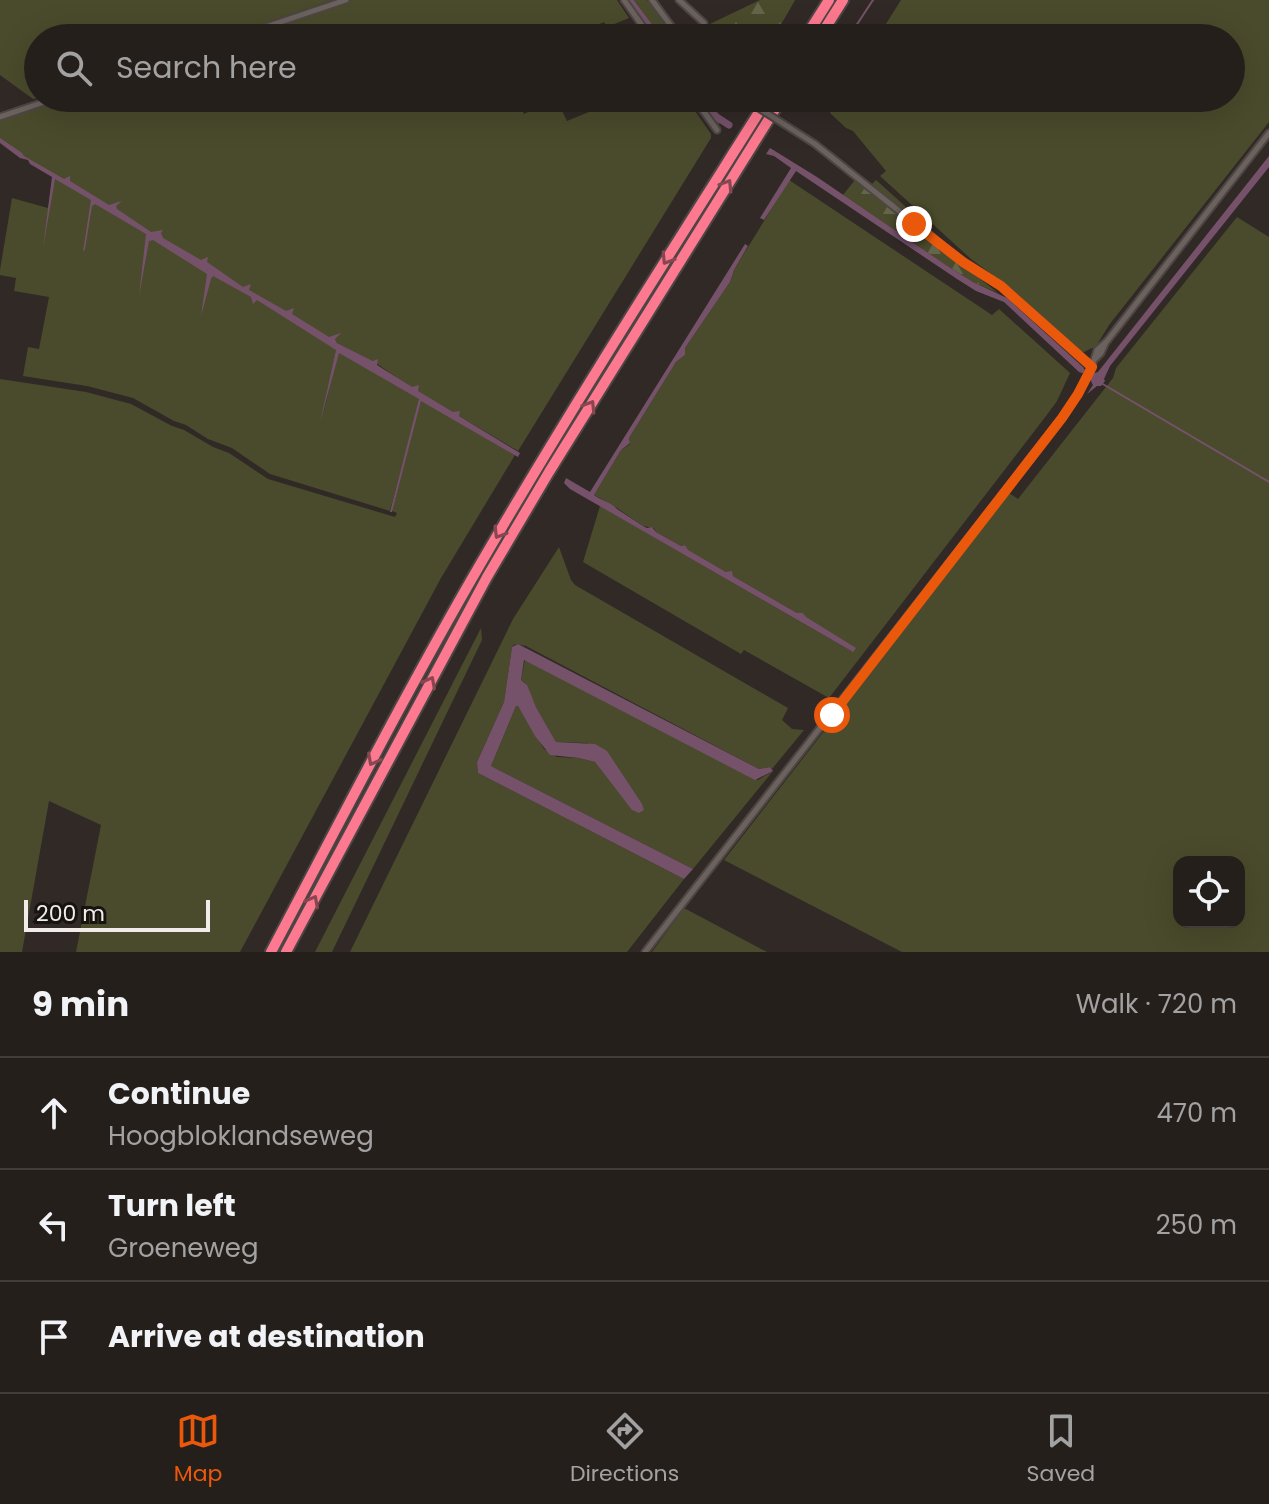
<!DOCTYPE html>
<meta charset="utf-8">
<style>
body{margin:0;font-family:Poppins,sans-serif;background:#312c29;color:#f1f3f6}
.controls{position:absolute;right:24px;bottom:24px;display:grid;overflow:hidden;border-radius:16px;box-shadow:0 8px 32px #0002}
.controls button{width:72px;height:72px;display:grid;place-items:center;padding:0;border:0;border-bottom:2px solid #423d3b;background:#251f1c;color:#f1f3f6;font:40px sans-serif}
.scale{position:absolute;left:24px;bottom:20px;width:186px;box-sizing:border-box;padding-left:8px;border:4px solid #f1ecea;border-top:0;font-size:22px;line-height:28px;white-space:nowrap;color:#f1ecea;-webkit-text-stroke:6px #161311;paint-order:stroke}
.stop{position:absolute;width:24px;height:24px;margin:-18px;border:6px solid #ea580c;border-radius:50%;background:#fff}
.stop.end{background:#ea580c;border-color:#fff;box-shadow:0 2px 8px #0008}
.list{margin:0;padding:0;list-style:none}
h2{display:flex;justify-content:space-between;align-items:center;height:104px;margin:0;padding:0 32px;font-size:34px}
h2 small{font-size:26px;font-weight:400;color:#a3a2a3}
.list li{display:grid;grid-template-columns:52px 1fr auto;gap:24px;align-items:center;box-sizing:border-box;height:112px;padding:0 32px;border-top:2px solid #423d3b}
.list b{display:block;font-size:30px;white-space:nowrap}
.list p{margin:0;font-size:26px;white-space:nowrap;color:#a3a2a3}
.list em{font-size:26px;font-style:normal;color:#a3a2a3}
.icon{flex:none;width:44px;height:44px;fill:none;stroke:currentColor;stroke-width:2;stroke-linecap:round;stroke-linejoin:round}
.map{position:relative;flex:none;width:1269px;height:952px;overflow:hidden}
.search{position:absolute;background:#251f1c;box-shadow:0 8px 32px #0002;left:24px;right:24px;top:24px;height:88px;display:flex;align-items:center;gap:20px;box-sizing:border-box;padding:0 28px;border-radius:44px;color:#a3a2a3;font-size:30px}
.sheet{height:440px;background:#251f1c}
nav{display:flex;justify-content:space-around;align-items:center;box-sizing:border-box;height:112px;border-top:2px solid #423d3b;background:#251f1c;font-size:22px;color:#a3a2a3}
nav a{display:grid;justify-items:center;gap:4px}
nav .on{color:#ea580c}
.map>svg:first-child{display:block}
</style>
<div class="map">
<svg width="1269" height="952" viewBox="0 0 1269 952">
<defs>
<pattern id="forest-firs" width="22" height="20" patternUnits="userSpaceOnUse" patternTransform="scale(2)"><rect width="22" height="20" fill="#4a4b2c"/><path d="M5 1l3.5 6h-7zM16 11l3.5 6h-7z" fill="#65654b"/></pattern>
</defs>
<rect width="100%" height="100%" fill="#312926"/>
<!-- green -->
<g fill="#4a4b2c" fill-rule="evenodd">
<path d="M0,0H332L221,38H38V98L33,99L0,75Z"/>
<path d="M350,0H617L629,18L607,27L604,22L569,38H238Z"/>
<path d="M626,0H647L675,38H653Z"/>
<path d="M901,0H1269V122L1109,325L1095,348H1092L1084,352L1080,351L1013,290L971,259L880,176L886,171L853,131L846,128L830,113L839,98H1231V38H877Z"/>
<path d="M59,98H516L524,114L556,98L567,121L589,112L586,103L594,98H686L711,134V138L518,451L412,388L373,361L337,343L335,339L329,340L337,346L323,415L338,352L420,399L390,511L270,474L232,448L208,439L186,425L174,421L133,398L87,386L23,376L28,347L39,349L49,297L14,291L16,278L0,275V270L12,198L48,208L53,176L0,142V118Z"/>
<path d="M696,98H706L723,119L717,127Z"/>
<path d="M789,180L992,315L999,309L1070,373L1057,401L1046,416L829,698L744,650L741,654L583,562L600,506L853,652L805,617L803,613H797L733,576L732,572H726L687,550L685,545L681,546L656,532L654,528L643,526L614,506L594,495L621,450L630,444L629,438L676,362L685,355V348L730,282L734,270Z"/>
<path d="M876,180L957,253L871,185Z"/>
<path d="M1237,217L1269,237V952H902L724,860L1009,493L1018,499L1113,378L1116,368ZM1179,862H1239V922H1179Z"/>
<path d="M0,379L86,392L131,404L172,426L184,430L213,447L229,453L268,479L395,517L397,513L392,511L421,400L515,455L441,578L240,952H76L101,825L49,801L22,952H0Z"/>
<path d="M559,547L571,580L575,585L788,708L782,720L792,729L804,730L772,769L770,767L759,769L526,646C521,645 515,642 512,647L504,702L477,762L478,773L684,879L627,952H350L513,619Z"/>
<path d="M481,628L482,640L332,952H315Z"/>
<path d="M525,659L758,780L773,771L693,869L491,766L516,706H518L544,749L557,757L579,758L595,762L635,813L587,743L556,742L536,707L525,683L521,680Z"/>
<path d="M684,908L767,952H652Z"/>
</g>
<!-- forest -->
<g fill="url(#forest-firs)">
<path d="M760,0H795C771,43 775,38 726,38L710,24Z"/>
<path d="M855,180L998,293L973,282L946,265L843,195Z"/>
</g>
<!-- water -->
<g fill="#75526a">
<path d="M0,138L22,153L24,156L64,179L70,176V181L109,205L122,201L116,206L117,209L151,232L163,230L161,233L163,238L201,260L208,257L207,262L243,287L251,284L249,290L286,311L294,308L292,314L329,337L341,333L335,339L337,343L373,361L378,359L377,365L412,387L419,385L418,391L453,412L460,411L459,416L520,453L518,457L421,401L392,512H390L419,399L339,353L320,423L336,350L257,300L253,304L251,297L213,276L211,279L201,316L207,274L153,240L149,241L139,296L146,234L95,204L92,206L85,249L83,252L91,200L55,179L43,248L52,177L30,164L28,160L20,158L0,143Z"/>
<path d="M770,148L817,177L946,265L973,282L1007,298L1083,367L1086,372L1085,374L1079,372L1004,302L976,291L957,279L796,171L764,220L760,218L791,168L774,156L766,154Z"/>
<path d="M1269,156V167L1110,366L1104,379L1105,381L1101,386H1097L1087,394L1093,385L1090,379L1092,374L1098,372Z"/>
<path d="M745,244L748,246L734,270L730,282L685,348V355L676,362L629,438L630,443L621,450L594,495C600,500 613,503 617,509L643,526L647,528L652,527L656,532L681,546L685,545L688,550L726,572L732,571L733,576L797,613H803L806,617L856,648L853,652L570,489L564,483L566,478L590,492Z"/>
<path d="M518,644L759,769L770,767L773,771L755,780L524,660L521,680L527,685L536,707L556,742L595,744L607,751L642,804L644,810L639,813L632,810L595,762L579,758L550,755L535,736L518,706H516L491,766L693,869L684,879L478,773L477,762L504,702L512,647Z"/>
</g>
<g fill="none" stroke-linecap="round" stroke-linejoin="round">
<!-- stream -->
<g stroke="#75526a" stroke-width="2">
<path d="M848,38L873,0"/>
<path d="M1101,383L1269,482"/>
</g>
<!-- canal -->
<g stroke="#75526a" stroke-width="7">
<path d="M629,0L658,38"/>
<path d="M703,98L715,116L729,125"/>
</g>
<!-- minor casing -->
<g stroke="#4d4644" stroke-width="9">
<g id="minor">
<path d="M624,0L651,38"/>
<path d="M652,0L680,38"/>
<path d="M679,0L704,23"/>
<path d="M233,38L346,0"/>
<path d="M694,98L717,130"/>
<path d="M0,117L56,98"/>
<path d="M815,144L963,262L1001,286L1091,366"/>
<path d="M1095,359L1101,353L1106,342"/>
<path d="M645,952L1062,418L1078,394L1093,363L1097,350L1107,341L1269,133"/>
</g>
</g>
<!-- motorway casing -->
<g stroke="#4d4644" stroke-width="14">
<g id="motorway">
<path d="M805,38L829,0"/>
<path d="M819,38L843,0"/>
<path d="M271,952C340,822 407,690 481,563C573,405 671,252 768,98"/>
<path d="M286,952L487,577L549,472L782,98"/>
</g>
</g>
<!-- minor -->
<use href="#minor" stroke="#6b625e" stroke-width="5"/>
<!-- motorway -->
<use href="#motorway" stroke="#fd798f" stroke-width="10"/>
<!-- minor-bridge casing -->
<g stroke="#4d4644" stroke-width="9" stroke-linecap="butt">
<path id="minor-bridge" d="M743,98L815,144"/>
</g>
<!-- minor-bridge -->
<use href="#minor-bridge" stroke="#6b625e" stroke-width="5"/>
</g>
<!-- one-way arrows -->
<defs><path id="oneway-chevron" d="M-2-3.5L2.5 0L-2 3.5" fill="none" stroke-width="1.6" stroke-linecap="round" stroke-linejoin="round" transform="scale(2)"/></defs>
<g stroke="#8a4650">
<use href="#oneway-chevron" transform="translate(727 185) rotate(-58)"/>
<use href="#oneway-chevron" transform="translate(667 259) rotate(122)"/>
<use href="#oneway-chevron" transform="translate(590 406) rotate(-58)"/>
<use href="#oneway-chevron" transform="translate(499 533) rotate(121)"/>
<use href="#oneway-chevron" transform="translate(430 682) rotate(-62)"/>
<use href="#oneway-chevron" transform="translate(373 760) rotate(118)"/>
<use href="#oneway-chevron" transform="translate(313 901) rotate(-62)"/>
</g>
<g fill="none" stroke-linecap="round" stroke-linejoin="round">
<!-- route -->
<path stroke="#ea580c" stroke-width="10" d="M832,715L1062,418L1078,394L1092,367L1001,286L963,262L914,224"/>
</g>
</svg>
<div class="controls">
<button><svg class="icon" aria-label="locate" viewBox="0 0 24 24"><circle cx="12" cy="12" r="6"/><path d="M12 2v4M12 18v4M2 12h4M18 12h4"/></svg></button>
</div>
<div class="scale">200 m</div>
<div class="stop" style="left:832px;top:715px"></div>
<div class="stop end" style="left:914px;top:224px"></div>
<div class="search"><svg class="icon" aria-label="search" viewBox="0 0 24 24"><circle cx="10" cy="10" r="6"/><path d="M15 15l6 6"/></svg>Search here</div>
</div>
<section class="sheet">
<h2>9 min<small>Walk · 720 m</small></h2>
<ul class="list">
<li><svg class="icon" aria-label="ahead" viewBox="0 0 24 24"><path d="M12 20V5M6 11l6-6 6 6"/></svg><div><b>Continue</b><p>Hoogbloklandseweg</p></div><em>470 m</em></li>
<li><svg class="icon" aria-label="left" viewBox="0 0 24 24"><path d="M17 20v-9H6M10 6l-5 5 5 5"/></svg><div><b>Turn left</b><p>Groeneweg</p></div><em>250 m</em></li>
<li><svg class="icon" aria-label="arrive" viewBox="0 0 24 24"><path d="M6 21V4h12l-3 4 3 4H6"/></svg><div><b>Arrive at destination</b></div></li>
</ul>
</section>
<nav>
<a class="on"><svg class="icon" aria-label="map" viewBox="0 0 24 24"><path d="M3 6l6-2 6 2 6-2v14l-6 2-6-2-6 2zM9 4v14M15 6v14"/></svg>Map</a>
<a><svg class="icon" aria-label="directions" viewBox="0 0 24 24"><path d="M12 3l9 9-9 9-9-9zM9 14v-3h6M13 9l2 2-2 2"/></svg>Directions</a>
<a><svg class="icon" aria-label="saved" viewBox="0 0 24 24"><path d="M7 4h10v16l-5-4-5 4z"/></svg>Saved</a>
</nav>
